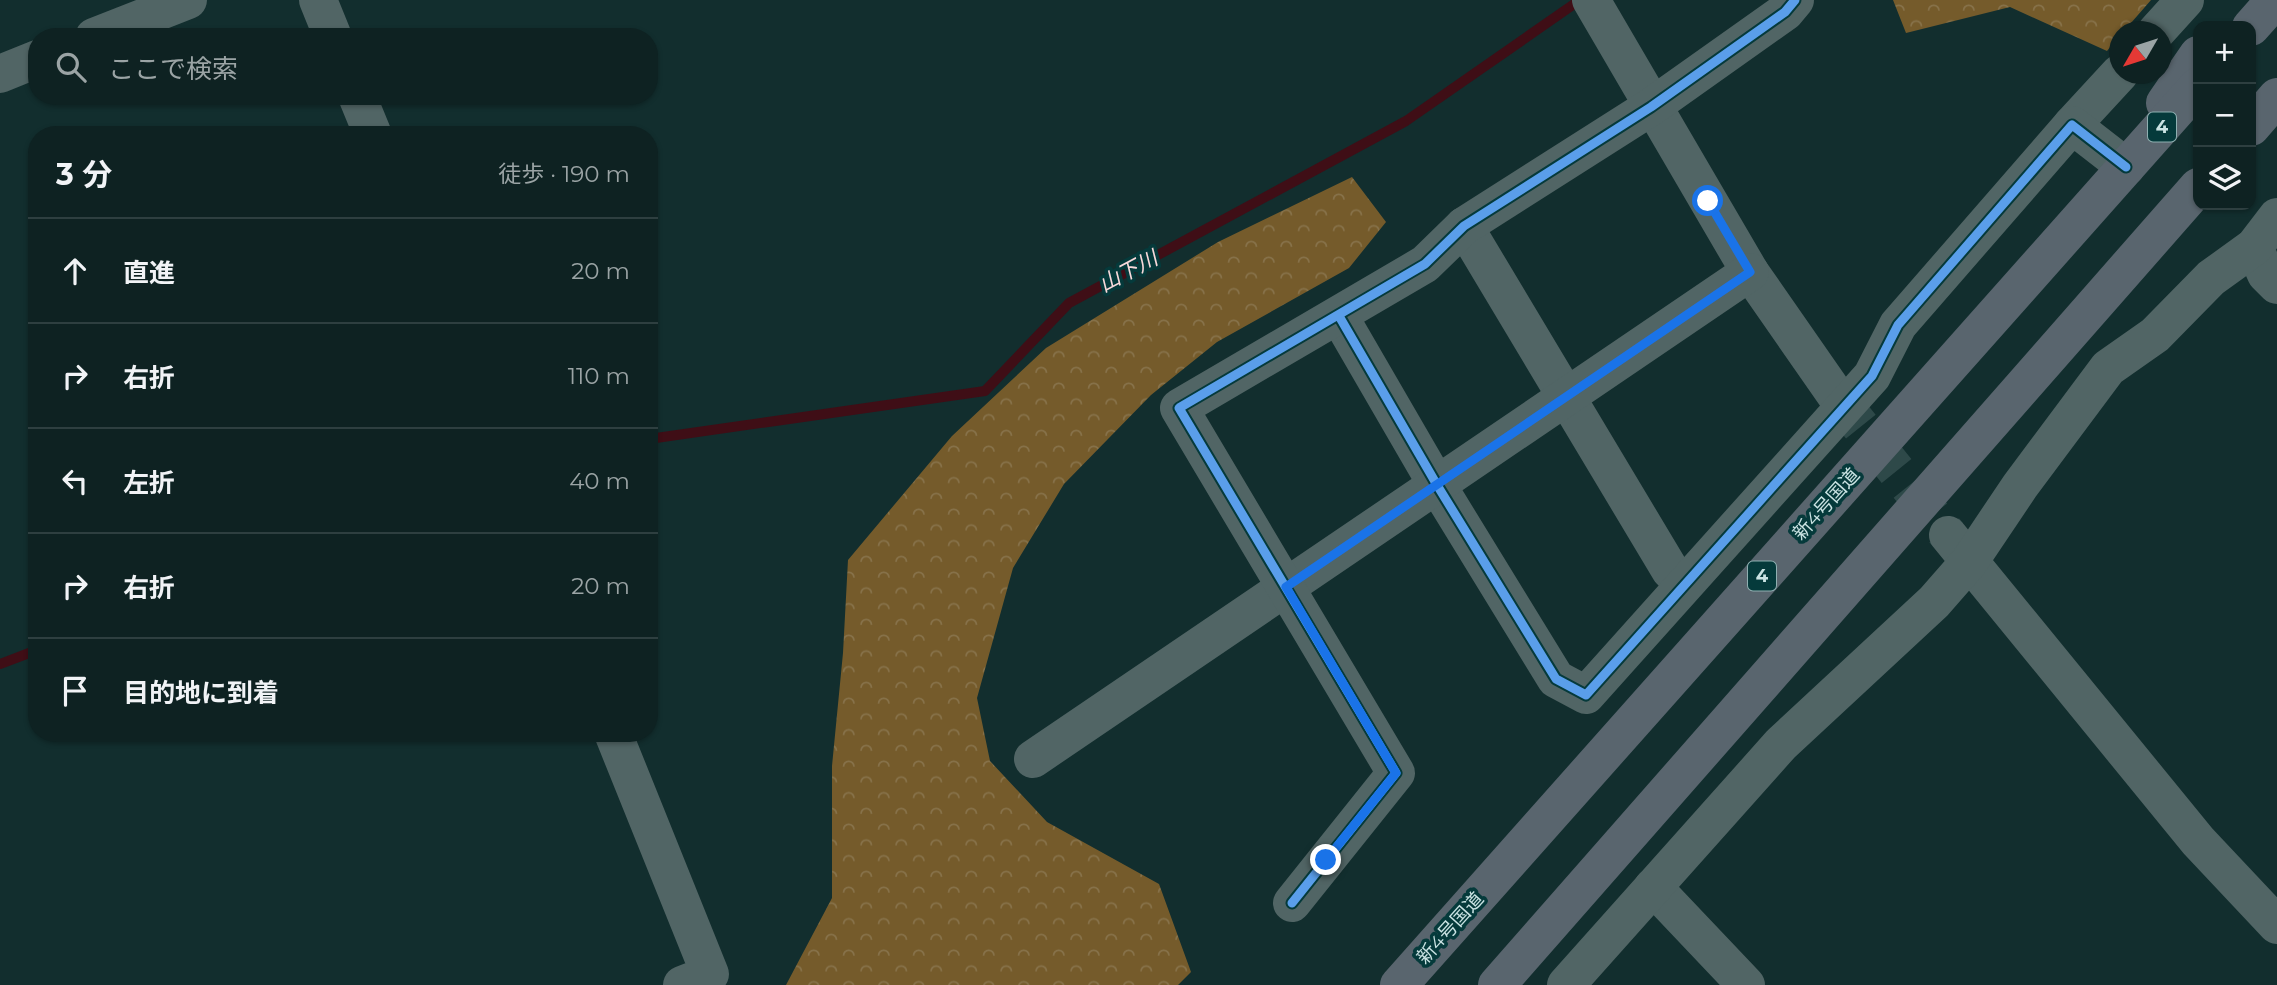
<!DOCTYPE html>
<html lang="ja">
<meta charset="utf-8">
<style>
body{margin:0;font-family:Montserrat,"Noto Sans JP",sans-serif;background:#172a2a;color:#f1f3f6}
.controls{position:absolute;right:21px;top:21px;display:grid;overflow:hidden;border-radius:14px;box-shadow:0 2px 5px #0004}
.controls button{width:63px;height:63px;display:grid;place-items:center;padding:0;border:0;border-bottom:2px solid #2e3f40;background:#0e2222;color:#f1f3f6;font:35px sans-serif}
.compass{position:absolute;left:2109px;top:21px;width:63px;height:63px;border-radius:50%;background:#0e2222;box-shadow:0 2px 5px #0004;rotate:231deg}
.stop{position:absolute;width:21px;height:21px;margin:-16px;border:5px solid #1a73e8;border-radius:50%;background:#fff}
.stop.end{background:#1a73e8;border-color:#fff;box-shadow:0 2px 7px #0008}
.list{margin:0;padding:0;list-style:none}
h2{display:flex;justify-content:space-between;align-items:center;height:91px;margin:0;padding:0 28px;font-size:30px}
h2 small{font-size:23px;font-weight:400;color:#9ba4a5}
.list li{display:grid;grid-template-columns:46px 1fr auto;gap:21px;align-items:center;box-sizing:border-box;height:105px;padding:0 28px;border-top:2px solid #2e3f40}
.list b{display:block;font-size:26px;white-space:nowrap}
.list em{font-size:23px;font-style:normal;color:#9ba4a5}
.icon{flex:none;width:38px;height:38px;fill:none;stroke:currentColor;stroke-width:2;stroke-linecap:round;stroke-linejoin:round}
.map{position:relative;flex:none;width:2277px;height:985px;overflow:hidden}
.search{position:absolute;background:#0e2222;box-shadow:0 2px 5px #0004;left:28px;top:28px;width:630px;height:77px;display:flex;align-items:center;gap:18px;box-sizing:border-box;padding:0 24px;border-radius:28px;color:#9ba4a5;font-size:26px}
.panel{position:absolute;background:#0e2222;box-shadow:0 2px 5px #0004;left:28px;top:126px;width:630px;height:616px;border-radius:28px}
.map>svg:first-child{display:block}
</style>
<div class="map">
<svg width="2277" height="985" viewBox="0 0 2277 985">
<defs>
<pattern id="forest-crowns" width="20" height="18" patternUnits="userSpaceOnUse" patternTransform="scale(1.75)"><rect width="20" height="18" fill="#755b2b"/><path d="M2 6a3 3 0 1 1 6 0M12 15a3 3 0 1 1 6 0" fill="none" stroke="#87724a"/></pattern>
</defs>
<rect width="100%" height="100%" fill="#122e2e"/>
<!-- forest -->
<g fill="url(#forest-crowns)">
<path d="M1893,0H2151L2124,31L2120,32L2119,36L2107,51L2010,7L1906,33Z"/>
<path d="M1352,177L1386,222L1349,268L1217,342L1151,395L1064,484L1013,568L977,698L990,761L1047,822L1159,884L1191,972L1178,985H786L832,898V766L843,653L848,560L952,436L1046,348L1218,242Z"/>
</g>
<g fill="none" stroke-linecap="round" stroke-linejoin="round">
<!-- stream -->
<g stroke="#3f0e16" stroke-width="10">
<path d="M649,439L985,391L1069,303L1406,121L1580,0"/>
<path d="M0,664L37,650"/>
</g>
<!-- minor-tunnel -->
<path stroke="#2e4949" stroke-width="38" stroke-dasharray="38 19" stroke-linecap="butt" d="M1837,397L1948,535"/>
<!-- minor -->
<g stroke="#516565" stroke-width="38">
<path d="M318,0L333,37"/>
<path d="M1591,0L1750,272L1837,397"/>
<path d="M2156,32L2185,0"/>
<path d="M94,37L188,0"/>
<path d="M0,74L37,59"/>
<path d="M357,96L373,135"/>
<path d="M2072,125L2120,73"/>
<path d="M1464,226L1670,570L1684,584"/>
<path d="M2254,247L2266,274L2277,285"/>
<path d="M1339,316L1437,485L1556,679L1586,695L1872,376L1898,325L2072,125L2126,167"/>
<path d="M1948,535L2198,841L2277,925"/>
<path d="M613,733L710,974L682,985"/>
<path d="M1033,759L1750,272"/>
<path d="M1653,887L1746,985"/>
<path d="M1292,903L1396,773L1179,408L1425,264L1464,226L1651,107L1785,12L1795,0"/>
<path d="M1566,985L1781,744L1934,602L1969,562L2020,486L2108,368L2155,335L2211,278L2254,247L2277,217"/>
</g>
<!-- highway -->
<g stroke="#59656e" stroke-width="38">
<path d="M2251,27L2275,0"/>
<path d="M2165,103L2198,55"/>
<path d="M2251,127L2277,97"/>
<path d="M1399,985L2198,86"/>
<path d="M1497,985L2198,187"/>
</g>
<!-- cycleway casing -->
<g stroke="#053a3b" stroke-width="13">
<g id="cycleway">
<path d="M1339,316L1437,485L1556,679L1586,695L1872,376L1898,325L2072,125L2126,167"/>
<path d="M1292,903L1396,773L1179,408L1425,264L1464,226L1651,107L1785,12L1795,0"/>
</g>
</g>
<!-- cycleway -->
<use href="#cycleway" stroke="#5a9eea" stroke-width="9"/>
</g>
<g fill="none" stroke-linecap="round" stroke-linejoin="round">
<!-- route -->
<path stroke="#1a73e8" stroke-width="9" d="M1326,860L1396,773L1286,587L1750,272L1708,201"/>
</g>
<g text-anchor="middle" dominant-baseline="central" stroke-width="7" stroke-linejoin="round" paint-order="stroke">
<!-- shield labels -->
<g fill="#053a3b" stroke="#8fb0b1" stroke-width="2">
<rect x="2148" y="112.5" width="28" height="29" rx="5"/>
<rect x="1748" y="561.5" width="28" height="29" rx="5"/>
</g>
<g font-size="18" font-weight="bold" fill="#cae3e3">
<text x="2162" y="127">4</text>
<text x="1762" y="576">4</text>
</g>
<!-- street labels -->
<g font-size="19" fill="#cae3e3" stroke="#053a3b">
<text transform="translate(1826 504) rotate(-48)">新4号国道</text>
<text transform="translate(1450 928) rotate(-48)">新4号国道</text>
</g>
<!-- water labels -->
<g font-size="21" font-style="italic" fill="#f9dadb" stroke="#053a3b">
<text transform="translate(1128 271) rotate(-28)">山下川</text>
</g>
</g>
</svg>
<div class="controls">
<button>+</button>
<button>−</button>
<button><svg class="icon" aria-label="layers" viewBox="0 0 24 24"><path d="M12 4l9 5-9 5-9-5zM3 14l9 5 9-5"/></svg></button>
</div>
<svg class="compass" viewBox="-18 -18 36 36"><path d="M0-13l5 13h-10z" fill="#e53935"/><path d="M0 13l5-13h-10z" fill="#9ba4a5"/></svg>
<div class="stop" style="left:1708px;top:201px"></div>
<div class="stop end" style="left:1326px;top:860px"></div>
<div class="search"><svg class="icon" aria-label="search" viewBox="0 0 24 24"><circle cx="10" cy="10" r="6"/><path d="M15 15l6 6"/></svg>ここで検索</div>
<section class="panel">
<h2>3 分<small>徒歩 · 190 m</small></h2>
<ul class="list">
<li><svg class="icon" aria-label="ahead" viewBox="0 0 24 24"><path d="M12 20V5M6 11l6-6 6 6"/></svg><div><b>直進</b></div><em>20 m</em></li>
<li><svg class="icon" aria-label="right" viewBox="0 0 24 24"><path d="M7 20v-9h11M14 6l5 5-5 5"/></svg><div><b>右折</b></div><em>110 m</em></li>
<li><svg class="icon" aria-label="left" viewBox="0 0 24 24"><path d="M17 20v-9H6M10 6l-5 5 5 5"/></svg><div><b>左折</b></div><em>40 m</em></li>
<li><svg class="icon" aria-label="right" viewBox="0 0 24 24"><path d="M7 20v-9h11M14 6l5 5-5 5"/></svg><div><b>右折</b></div><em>20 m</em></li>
<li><svg class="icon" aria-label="arrive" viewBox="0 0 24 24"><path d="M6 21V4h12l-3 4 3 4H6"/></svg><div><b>目的地に到着</b></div></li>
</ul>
</section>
</div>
